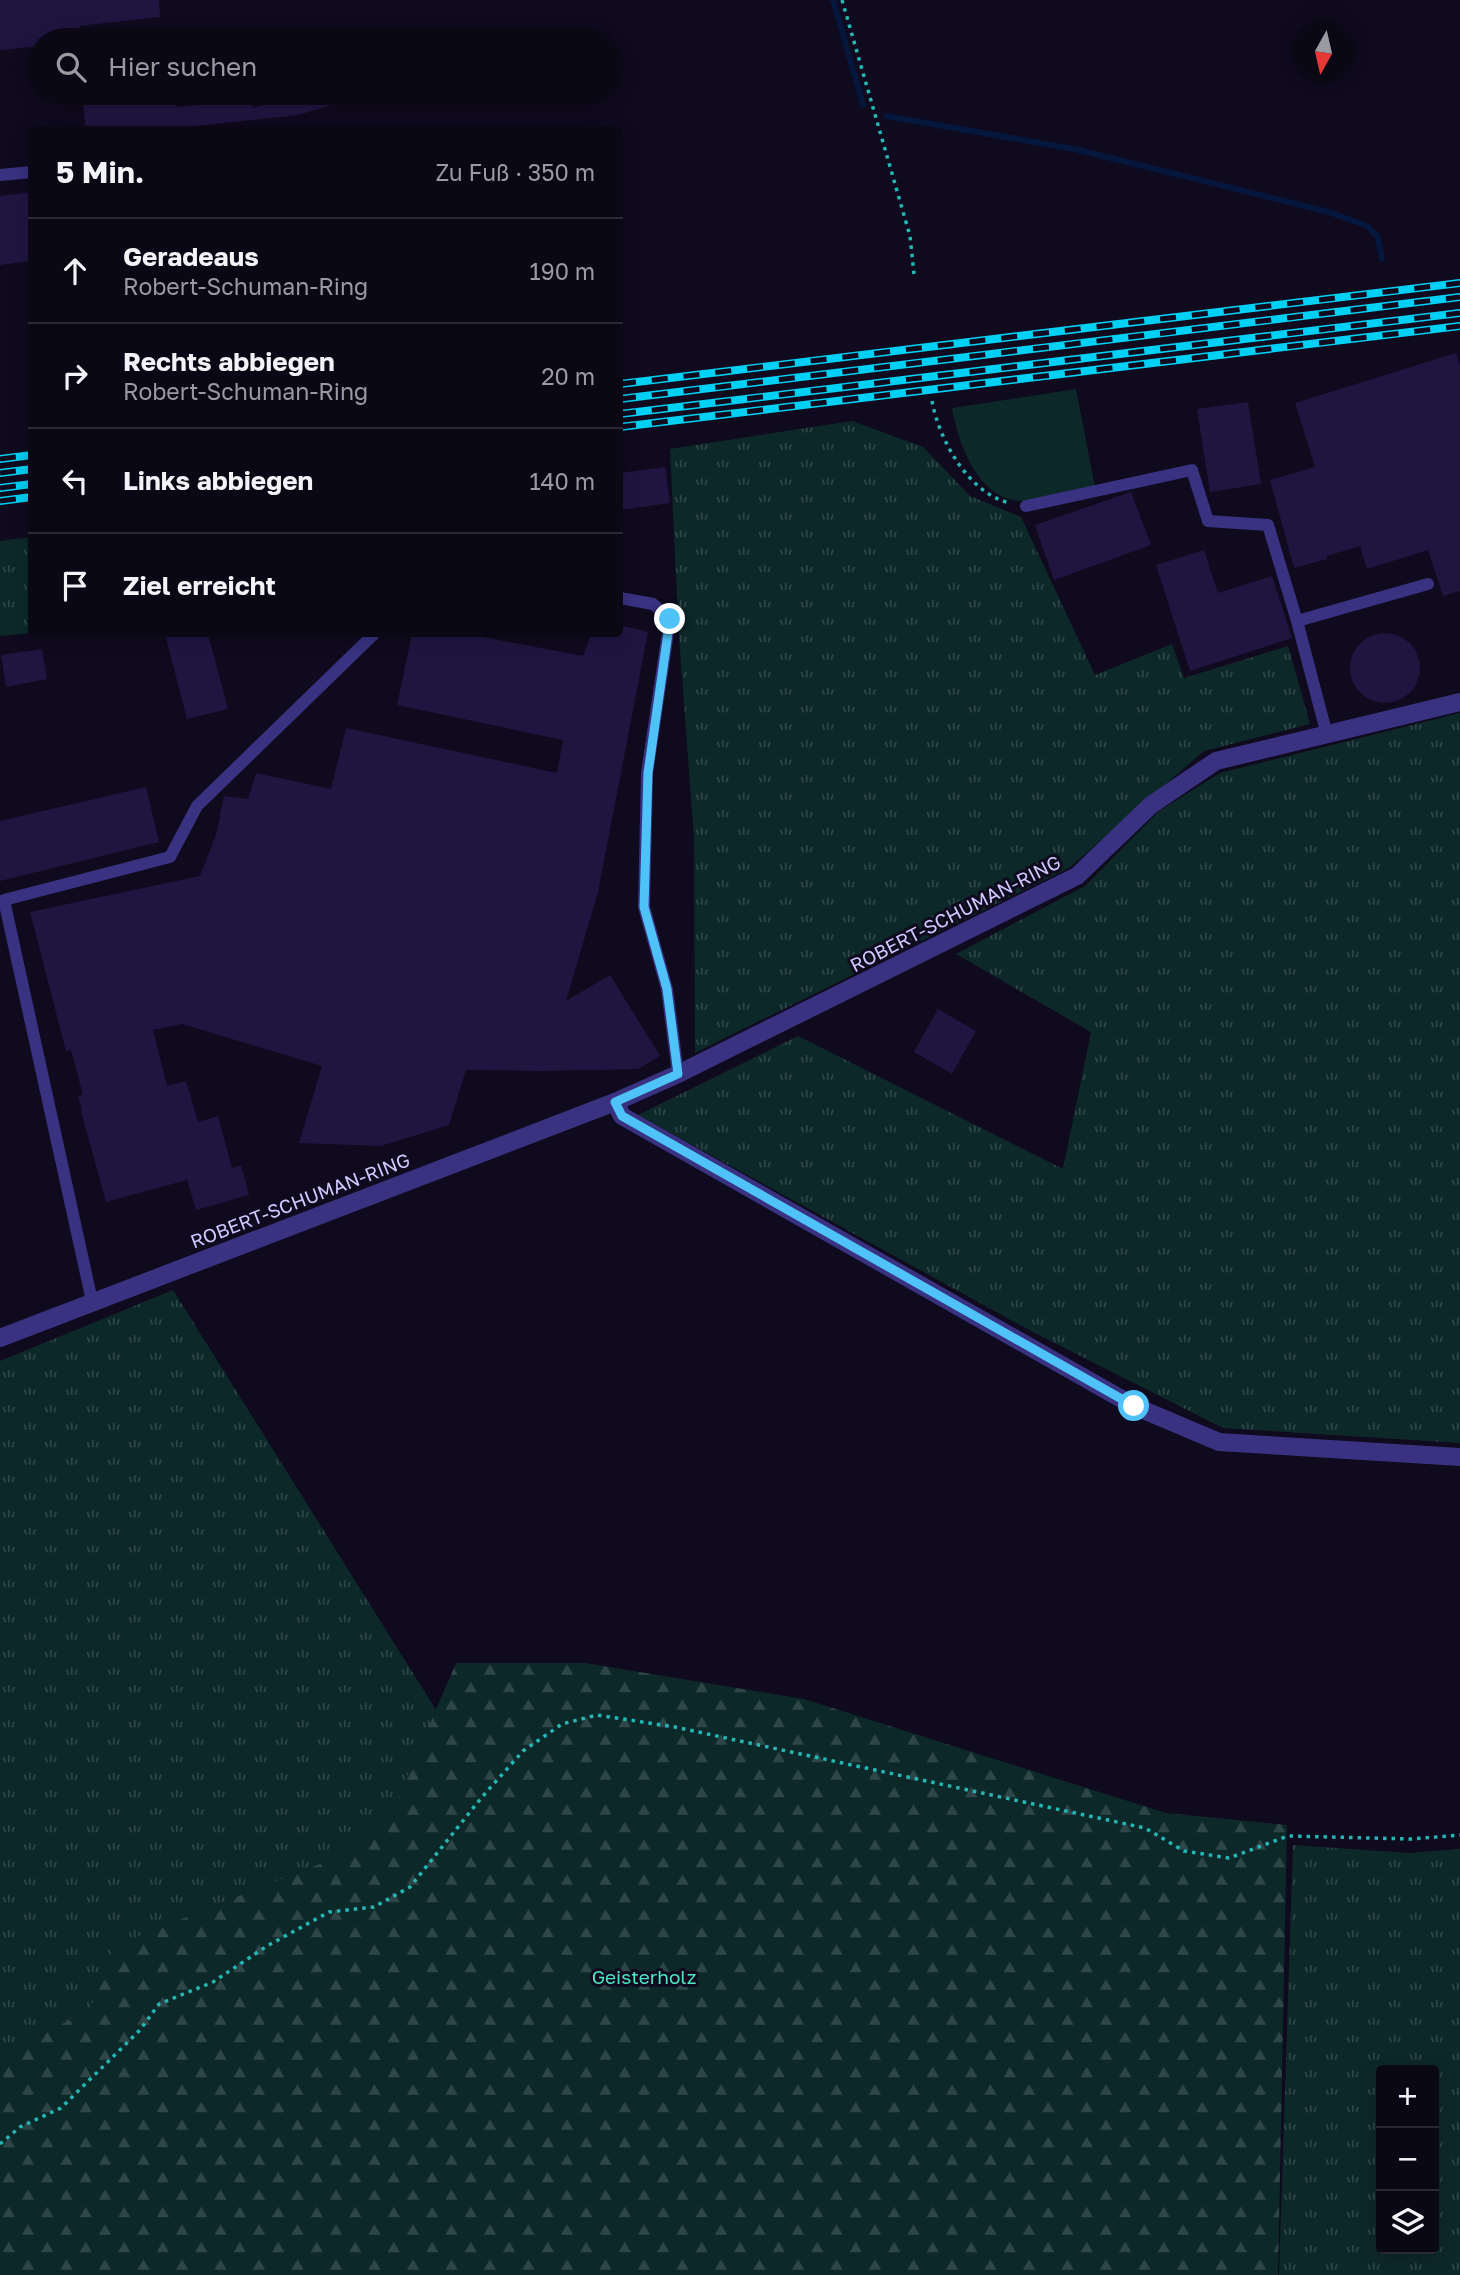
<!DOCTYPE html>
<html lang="de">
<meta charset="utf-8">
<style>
body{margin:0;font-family:"Golos Text",sans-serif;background:#191623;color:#f1f3f6}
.controls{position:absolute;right:21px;bottom:21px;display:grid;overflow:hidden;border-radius:7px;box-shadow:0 4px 18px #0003}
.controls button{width:63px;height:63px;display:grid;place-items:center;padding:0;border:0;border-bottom:2px solid #2b2935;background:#0b0816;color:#f1f3f6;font:35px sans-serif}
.compass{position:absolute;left:1292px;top:21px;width:63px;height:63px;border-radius:50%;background:#0b0816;box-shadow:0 4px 18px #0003;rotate:188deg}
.stop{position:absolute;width:21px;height:21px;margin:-16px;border:5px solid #4fc3f7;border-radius:50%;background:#fff}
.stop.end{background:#4fc3f7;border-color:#fff;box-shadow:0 2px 7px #0008}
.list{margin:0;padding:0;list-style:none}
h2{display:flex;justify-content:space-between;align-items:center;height:91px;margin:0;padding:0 28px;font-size:30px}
h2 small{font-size:23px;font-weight:400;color:#9a9aa1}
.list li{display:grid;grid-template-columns:46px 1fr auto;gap:21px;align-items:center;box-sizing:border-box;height:105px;padding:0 28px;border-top:2px solid #2b2935}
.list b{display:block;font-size:26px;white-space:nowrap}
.list p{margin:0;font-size:23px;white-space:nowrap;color:#9a9aa1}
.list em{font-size:23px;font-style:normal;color:#9a9aa1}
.icon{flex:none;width:38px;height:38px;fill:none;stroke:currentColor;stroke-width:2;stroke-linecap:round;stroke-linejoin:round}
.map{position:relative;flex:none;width:1460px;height:2275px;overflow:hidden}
.search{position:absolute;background:#0b0816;box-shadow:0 4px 18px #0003;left:28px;top:28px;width:595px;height:77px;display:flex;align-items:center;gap:18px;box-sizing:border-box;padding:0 24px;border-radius:38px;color:#9a9aa1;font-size:26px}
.panel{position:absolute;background:#0b0816;box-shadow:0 4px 18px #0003;left:28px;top:126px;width:595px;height:511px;border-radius:7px}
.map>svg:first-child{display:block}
</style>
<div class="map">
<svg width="1460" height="2275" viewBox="0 0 1460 2275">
<defs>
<pattern id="grass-tufts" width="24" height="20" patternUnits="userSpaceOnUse" patternTransform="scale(1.75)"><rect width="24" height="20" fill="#0d2829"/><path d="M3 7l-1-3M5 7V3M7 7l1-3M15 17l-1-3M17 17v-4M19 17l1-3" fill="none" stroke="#2f4649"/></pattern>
<pattern id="forest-firs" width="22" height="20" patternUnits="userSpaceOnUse" patternTransform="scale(1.75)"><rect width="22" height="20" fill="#0d2829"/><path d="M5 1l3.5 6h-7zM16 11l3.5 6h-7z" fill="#2f4649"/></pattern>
</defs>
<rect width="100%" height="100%" fill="#0f0a1e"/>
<!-- grass -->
<g fill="url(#grass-tufts)" fill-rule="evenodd">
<path d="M852,421L923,447L970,496L1021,517L1095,675L1172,644L1184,678L1288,646L1310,724L1204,751L1069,868L695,1053L694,838L679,636L670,449Z"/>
<path d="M31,537V633L0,636V541Z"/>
<path d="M1460,713V1443L1223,1428L1029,1330L638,1115L798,1036L1063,1169L1091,1032L956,954L1085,886L1159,811L1220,773Z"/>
<path d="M173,1290L436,1710L391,1814L337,1857L115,1946L91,2008L0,2058V1361Z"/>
<path d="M1293,1845L1409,1853L1460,1849V2275H1279ZM1381,2070H1434V2249H1381Z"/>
</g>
<!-- forest -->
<path fill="url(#forest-firs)" d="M456,1663H585L804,1699L1166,1813L1287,1825L1278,2275H0V2058L91,2008L114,1946L337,1857L391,1814Z"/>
<!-- garden -->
<path fill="#0d2829" d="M1076,389L1095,487C1073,491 1049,499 1026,501C979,503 959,446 952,408Z"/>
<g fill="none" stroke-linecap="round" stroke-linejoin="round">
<!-- stream -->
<g stroke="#05173c" stroke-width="6">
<path d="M833,0L863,105"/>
<path d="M886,116L1074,149L1329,212L1367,226L1378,237L1382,259"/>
</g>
</g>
<!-- building -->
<g fill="#201541">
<path d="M0,0H159L160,17L79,26L83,40H40V46L0,50Z"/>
<path d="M309,93H359V97L298,115L158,130H86L83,103L174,94L176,107L252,100L253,108Z"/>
<path d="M32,192V261L0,265V196Z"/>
<path d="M1456,353L1460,367V591L1443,596L1428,550L1367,569L1360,546L1327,556V559L1294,568L1270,480L1315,467L1295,403Z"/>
<path d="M1248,402L1261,484L1210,492L1197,409Z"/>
<path d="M665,467L670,503L620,510V473Z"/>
<path d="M1131,492L1151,545L1054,580L1035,525Z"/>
<path d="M1204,550L1218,593L1272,576L1292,638L1190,671L1156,565Z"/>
<path d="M620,625L648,632L598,892L566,1001L610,975L660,1056L638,1069L544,1071L466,1070L449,1125L381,1146L299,1143L322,1066L182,1024L153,1030L167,1086L186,1081L198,1122L218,1116L232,1168L241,1165L249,1195L196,1210L187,1180L106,1202L81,1111L82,1110L78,1096L83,1095L71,1050L66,1051L30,912L200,876L216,835L224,796L248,799L256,773L331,789L346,728L557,773L563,740L397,705L412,634H467L583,656L591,634H620Z"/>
<circle cx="1385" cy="668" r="35"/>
<path d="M165,634H208L228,709L187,719Z"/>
<path d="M42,649L47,679L6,687L1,655Z"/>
<path d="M146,787L159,842L0,881V821Z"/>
<path d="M938,1009L976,1031L952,1074L914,1052Z"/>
</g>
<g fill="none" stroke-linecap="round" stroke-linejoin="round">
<!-- path -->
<g stroke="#24b7b4" stroke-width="3.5" stroke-dasharray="3.5 5" stroke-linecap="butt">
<path d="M842,0L910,236L914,274"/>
<path d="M932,401C939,440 969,494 1010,503"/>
<path d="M0,2144L20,2127L61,2108L140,2030L159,2004L213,1982L267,1946L329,1912L374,1907L410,1887L482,1797L523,1751L562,1724L597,1715L675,1727L1145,1828L1184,1851L1229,1858L1288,1836L1412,1839L1460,1835"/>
</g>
<!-- service -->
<g stroke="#383281" stroke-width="12">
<path d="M0,175L32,172"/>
<path d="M1026,506L1192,470L1208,521L1268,525L1297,621"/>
<path d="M620,598L653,604L670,619L647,773L644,907L667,989L678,1074"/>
<path d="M1327,735L1297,621L1428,584"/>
<path d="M92,1301L4,900L170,857L197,806L374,634"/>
</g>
<!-- minor -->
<g stroke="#383281" stroke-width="18">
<path d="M615,1102L622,1116L1134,1406L1219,1442L1460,1457"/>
<path d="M0,1338L615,1102L678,1074L1077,876L1151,805L1216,761L1460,702"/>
</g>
<!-- rail casing -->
<g stroke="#00d0f3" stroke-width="8">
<g id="rail">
<path d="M620,384L1460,283"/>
<path d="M620,399L1460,297"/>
<path d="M620,414L1460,313"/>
<path d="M620,427L1460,326"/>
<path d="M0,459L32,455"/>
<path d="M0,473L32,469"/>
<path d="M0,488L32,484"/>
<path d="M0,501L32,497"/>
</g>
</g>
<!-- rail -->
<use href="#rail" stroke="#0f0a1e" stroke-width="5" stroke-dasharray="16" stroke-linecap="butt"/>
</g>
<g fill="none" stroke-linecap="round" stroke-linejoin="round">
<!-- route -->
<path stroke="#4fc3f7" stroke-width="9" d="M670,619L648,773L644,907L667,989L678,1074L615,1102L622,1116L1134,1406"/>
</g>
<g text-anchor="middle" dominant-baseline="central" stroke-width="6" stroke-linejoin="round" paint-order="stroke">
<!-- street labels -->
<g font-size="19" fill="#d0c8ff" stroke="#0f0a1e">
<text transform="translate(955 913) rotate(-27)">ROBERT-SCHUMAN-RING</text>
<text transform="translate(300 1200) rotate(-21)">ROBERT-SCHUMAN-RING</text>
</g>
<!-- park labels -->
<g font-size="19" fill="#4ce7c7" stroke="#0f0a1e">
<text x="644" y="1976">Geisterholz</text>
</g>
</g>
</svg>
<div class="controls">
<button>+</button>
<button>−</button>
<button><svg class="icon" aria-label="layers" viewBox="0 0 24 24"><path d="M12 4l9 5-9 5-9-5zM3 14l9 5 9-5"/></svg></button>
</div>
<svg class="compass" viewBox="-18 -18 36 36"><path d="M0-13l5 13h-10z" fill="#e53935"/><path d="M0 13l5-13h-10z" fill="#9a9aa1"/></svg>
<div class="stop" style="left:1134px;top:1406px"></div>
<div class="stop end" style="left:670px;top:619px"></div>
<div class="search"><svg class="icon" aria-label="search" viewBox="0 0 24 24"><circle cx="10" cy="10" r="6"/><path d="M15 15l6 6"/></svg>Hier suchen</div>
<section class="panel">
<h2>5 Min.<small>Zu Fuß · 350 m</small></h2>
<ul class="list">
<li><svg class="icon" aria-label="ahead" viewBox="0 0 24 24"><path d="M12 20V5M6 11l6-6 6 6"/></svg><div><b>Geradeaus</b><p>Robert-Schuman-Ring</p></div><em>190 m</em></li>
<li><svg class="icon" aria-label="right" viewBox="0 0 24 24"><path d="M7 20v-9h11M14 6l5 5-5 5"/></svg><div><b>Rechts abbiegen</b><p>Robert-Schuman-Ring</p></div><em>20 m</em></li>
<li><svg class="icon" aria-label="left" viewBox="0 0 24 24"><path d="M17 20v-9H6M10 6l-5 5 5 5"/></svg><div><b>Links abbiegen</b></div><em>140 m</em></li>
<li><svg class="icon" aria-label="arrive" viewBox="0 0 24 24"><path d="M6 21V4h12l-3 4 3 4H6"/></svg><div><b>Ziel erreicht</b></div></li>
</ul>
</section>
</div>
